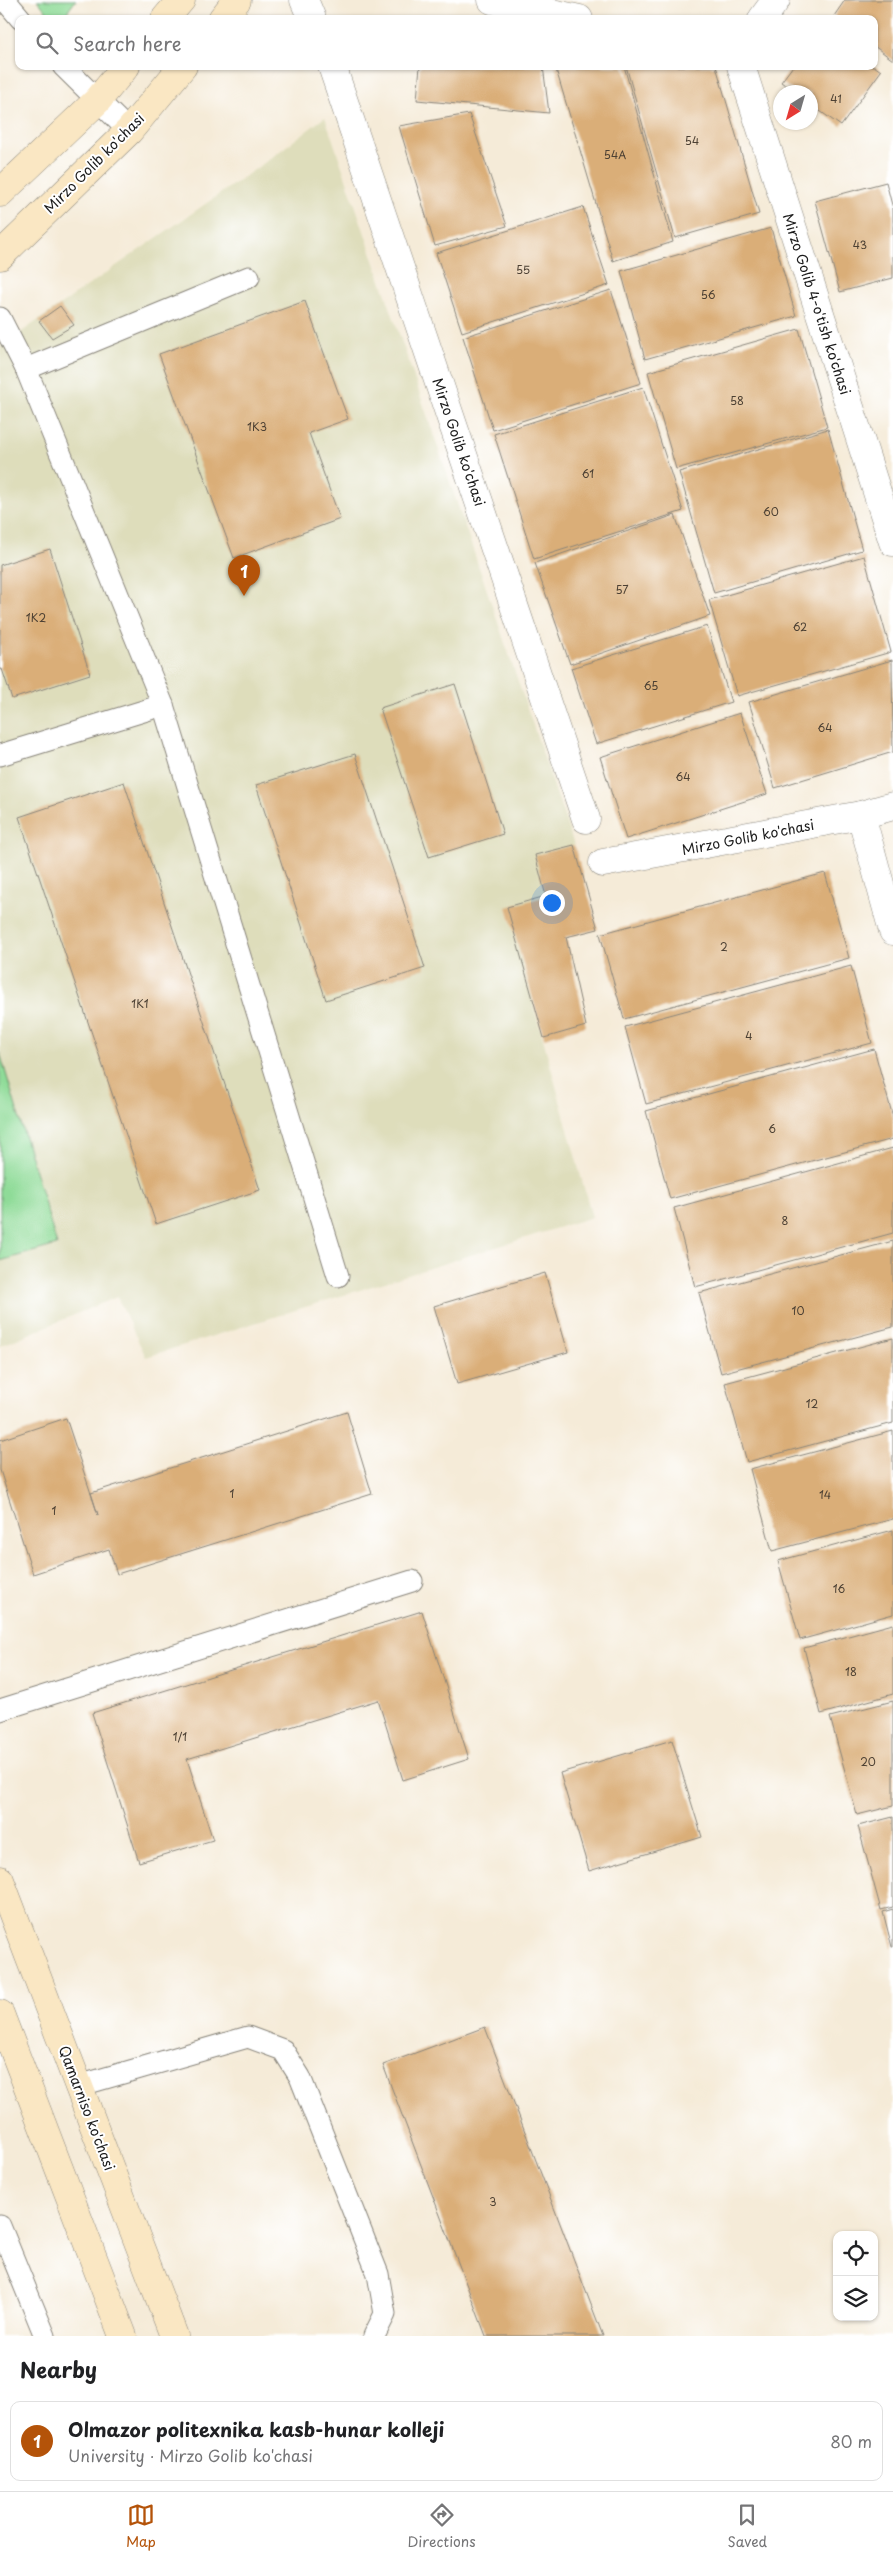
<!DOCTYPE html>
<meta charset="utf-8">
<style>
body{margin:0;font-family:"Playpen Sans",sans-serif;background:#f6f6f6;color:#202124}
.controls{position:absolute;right:15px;bottom:15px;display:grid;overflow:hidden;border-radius:10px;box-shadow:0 1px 4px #0004}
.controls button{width:45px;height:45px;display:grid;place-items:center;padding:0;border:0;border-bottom:1px solid #e0e0e0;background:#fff;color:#202124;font:25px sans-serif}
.compass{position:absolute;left:773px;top:85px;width:45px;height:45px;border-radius:50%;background:#fff;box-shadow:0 1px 4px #0004;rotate:217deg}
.you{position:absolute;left:551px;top:902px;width:18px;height:18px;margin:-12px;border:4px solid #fff;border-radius:50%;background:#1a73e8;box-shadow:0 0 0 8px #1a73e833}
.badge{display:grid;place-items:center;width:32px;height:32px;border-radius:50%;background:#b45309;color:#fff;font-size:16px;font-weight:700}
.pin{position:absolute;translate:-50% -41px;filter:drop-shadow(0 1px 2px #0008)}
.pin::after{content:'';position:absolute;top:26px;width:18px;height:15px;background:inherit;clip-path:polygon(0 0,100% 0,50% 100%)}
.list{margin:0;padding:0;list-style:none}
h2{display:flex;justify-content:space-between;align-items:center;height:65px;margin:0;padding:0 20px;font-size:21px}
h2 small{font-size:16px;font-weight:400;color:#757577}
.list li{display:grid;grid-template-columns:32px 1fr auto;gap:15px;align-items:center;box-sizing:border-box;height:80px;margin:0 10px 10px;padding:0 10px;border:1px solid #e0e0e0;border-radius:10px}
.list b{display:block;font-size:19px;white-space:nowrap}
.list p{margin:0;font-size:16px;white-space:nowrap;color:#757577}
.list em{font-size:16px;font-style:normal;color:#757577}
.icon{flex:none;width:28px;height:28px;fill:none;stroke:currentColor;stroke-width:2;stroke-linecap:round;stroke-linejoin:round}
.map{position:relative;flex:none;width:893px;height:2336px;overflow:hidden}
.search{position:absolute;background:#fff;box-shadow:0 1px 4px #0004;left:15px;right:15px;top:15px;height:55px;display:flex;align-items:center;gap:12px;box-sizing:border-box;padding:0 18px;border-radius:10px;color:#757577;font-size:19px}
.sheet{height:155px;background:#fff}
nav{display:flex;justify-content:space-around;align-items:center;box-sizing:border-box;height:70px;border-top:1px solid #e0e0e0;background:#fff;font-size:14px;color:#757577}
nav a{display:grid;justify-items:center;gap:2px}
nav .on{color:#b45309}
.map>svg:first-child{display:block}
</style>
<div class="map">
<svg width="893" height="2336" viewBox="0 0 893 2336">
<rect width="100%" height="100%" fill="#fff"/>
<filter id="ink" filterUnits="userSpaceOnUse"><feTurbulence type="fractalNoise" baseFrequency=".02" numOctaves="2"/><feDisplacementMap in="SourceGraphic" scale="10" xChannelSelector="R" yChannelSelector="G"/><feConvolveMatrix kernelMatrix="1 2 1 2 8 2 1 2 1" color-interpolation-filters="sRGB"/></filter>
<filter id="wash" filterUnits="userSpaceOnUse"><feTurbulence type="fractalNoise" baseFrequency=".0096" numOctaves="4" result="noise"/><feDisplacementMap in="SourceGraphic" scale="20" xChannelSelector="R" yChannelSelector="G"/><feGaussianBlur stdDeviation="1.12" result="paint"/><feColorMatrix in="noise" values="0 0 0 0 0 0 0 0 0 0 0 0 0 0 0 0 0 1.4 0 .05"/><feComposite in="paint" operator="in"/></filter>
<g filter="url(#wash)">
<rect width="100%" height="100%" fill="#f5ebd8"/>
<!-- built -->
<path fill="#deddbb" d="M325,117L574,845L535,855L546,896L507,908L592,1217L146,1357L117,1297L0,1346V347L267,161Z"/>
<!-- green -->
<g fill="#8fdb98" stroke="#567c5a">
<path d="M37,0H76L62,19H53Z"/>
<path d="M0,1053L57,1245L0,1261Z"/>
</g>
<g id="blocks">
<!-- building -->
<g fill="#daae78">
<path d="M845,0H893V60L874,46V19H837L834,16Z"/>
<path d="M420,66H543L549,113L417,100Z"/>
<path d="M555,66H624L673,242L613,261Z"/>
<path d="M626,66H716L759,214L675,238Z"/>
<path d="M793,66H874L881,71L841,126L810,104V92H795L781,82Z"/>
<path d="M469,114L507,226L435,246L399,126Z"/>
<path d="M886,182L893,209V278L840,292L815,201Z"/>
<path d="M583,207L609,285L462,332L436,253Z"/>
<path d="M771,228L796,316L645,359L621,271Z"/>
<path d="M611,290L641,383L493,430L463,337Z"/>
<path d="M305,301L348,419L309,433L340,519L234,558L159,354Z"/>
<path d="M60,306L74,325L52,338L39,321Z"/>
<path d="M799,329L827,427L676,469L648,372Z"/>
<path d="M643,387L683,511L534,559L494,434Z"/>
<path d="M828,429L862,550L714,593L679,472Z"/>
<path d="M675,515L710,616L570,664L535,563Z"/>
<path d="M50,549L90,674L12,699L2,669L0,670V565Z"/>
<path d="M864,556L891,652L737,696L709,600Z"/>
<path d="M707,626L731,702L596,744L571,668Z"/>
<path d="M892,660L893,752L775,788L749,702Z"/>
<path d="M455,684L503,834L429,857L380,708Z"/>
<path d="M740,713L767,794L626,839L600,757Z"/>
<path d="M355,754L425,968L326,1000L256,785Z"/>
<path d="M124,782L260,1190L156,1224L19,817Z"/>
<path d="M574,845L598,929L566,937L586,1026L544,1038L507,907L546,896L535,855Z"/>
<path d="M825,873L849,958L624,1019L600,934Z"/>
<path d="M851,966L872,1043L646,1104L625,1027Z"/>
<path d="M874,1049L893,1117V1139L670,1199L646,1111Z"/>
<path d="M893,1148V1233L695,1287L674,1208Z"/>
<path d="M893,1241V1327L721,1373L699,1293Z"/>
<path d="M545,1273L568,1352L457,1384L434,1306Z"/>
<path d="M893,1338V1423L747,1462L725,1383Z"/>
<path d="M347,1412L372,1494L117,1574L109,1549L33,1574L0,1470V1440L66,1418L98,1515L91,1493Z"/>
<path d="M893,1431V1519L772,1551L750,1469Z"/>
<path d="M893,1530V1614L800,1640L778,1561Z"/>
<path d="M422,1611L469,1759L403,1780L378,1700L187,1759L213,1840L139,1862L92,1713Z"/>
<path d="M893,1624V1694L821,1714L804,1648Z"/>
<path d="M893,1701V1806L857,1815L830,1717Z"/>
<path d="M672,1740L702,1837L589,1871L560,1773Z"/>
<path d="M893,1817V1907L881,1910L858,1826Z"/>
<path d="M893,1909V1947H892L883,1912Z"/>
<path d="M485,2027L603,2336H486L383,2065Z"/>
</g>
</g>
</g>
<g filter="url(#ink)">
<use href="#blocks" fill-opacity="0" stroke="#88847a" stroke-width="1"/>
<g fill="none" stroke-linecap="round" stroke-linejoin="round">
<!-- service casing -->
<g stroke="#88847a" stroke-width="23">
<g id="service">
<path d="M5,0L21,19"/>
<path d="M63,66L129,131"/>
<path d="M0,318L26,369L163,705L338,1276"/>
<path d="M26,369L249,277"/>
<path d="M0,755L163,705"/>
<path d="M0,1710L412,1581"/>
<path d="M78,2086L248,2037L283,2050L300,2077L378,2274L385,2314L374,2336"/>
<path d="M0,2226L45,2336"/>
</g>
</g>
<!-- minor casing -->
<g stroke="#88847a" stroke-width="29">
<g id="minor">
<path d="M304,0L312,19"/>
<path d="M492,0L579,19"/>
<path d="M762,19L776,0"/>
<path d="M332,66L586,819"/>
<path d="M741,66L893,542"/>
<path d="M861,815L893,931"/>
<path d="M603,863L861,815L893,806"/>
</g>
</g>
<!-- secondary casing -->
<g stroke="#88847a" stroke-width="29">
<g id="secondary">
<path d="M165,19L181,0"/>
<path d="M222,19L237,0"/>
<path d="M0,193L97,101L126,66"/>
<path d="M0,256L129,131L183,66"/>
<path d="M0,1880L174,2336"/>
<path d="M0,2014L123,2336"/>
</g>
</g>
<!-- service -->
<use href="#service" stroke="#fff" stroke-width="21"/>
<!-- minor -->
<use href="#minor" stroke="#fff" stroke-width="28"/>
<!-- secondary -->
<use href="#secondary" stroke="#fae7c3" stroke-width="28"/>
</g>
</g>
<g text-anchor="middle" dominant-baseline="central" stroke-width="4" stroke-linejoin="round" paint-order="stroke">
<!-- number labels -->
<g font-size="11" fill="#4c4033">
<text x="836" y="98">41</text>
<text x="692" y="140">54</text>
<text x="615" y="154">54A</text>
<text x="860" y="244">43</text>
<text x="523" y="269">55</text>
<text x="708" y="294">56</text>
<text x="737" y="400">58</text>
<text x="257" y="426">1К3</text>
<text x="588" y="473">61</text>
<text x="771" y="511">60</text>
<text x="622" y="589">57</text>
<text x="36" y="617">1К2</text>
<text x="800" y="626">62</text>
<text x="651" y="685">65</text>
<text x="825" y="727">64</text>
<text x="683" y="776">64</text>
<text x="724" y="946">2</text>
<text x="140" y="1003">1К1</text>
<text x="749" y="1035">4</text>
<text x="772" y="1128">6</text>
<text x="785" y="1220">8</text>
<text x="798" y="1310">10</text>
<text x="812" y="1403">12</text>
<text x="232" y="1493">1</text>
<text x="825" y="1494">14</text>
<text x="54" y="1510">1</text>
<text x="839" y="1588">16</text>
<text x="851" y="1671">18</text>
<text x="180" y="1736">1/1</text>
<text x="868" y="1761">20</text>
<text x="493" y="2201">3</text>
</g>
<!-- street labels -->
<g font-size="14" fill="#1c1c1c" stroke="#fff">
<text transform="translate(94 163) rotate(-45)">Mirzo Golib ko'chasi</text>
<text transform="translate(817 304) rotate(72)">Mirzo Golib 4-o'tish ko'chasi</text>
<text transform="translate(459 442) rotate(71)">Mirzo Golib ko'chasi</text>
<text transform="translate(748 837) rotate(-11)">Mirzo Golib ko'chasi</text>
<text transform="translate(87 2108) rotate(69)">Qamarniso ko'chasi</text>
</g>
</g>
</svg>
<div class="controls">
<button><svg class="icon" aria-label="locate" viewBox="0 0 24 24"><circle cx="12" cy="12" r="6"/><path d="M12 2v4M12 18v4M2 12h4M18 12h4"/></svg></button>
<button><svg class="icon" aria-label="layers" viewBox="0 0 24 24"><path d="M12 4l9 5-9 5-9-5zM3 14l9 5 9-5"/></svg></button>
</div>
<svg class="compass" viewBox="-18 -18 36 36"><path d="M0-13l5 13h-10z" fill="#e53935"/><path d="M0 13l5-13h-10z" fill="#757577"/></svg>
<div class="you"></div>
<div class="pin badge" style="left:244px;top:596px">1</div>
<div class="search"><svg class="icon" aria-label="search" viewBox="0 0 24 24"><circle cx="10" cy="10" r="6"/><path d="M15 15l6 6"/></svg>Search here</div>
</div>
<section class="sheet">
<h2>Nearby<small></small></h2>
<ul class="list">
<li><span class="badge">1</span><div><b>Оlmazor politexnika kasb-hunar kolleji</b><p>University · Mirzo Golib ko'chasi</p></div><em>80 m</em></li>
</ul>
</section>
<nav>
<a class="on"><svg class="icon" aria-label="map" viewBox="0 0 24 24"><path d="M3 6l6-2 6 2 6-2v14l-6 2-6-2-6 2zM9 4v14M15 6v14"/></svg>Map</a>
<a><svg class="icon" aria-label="directions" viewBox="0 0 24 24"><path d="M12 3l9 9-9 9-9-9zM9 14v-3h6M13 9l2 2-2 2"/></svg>Directions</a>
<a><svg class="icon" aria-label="saved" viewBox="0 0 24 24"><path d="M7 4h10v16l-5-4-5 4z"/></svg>Saved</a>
</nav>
